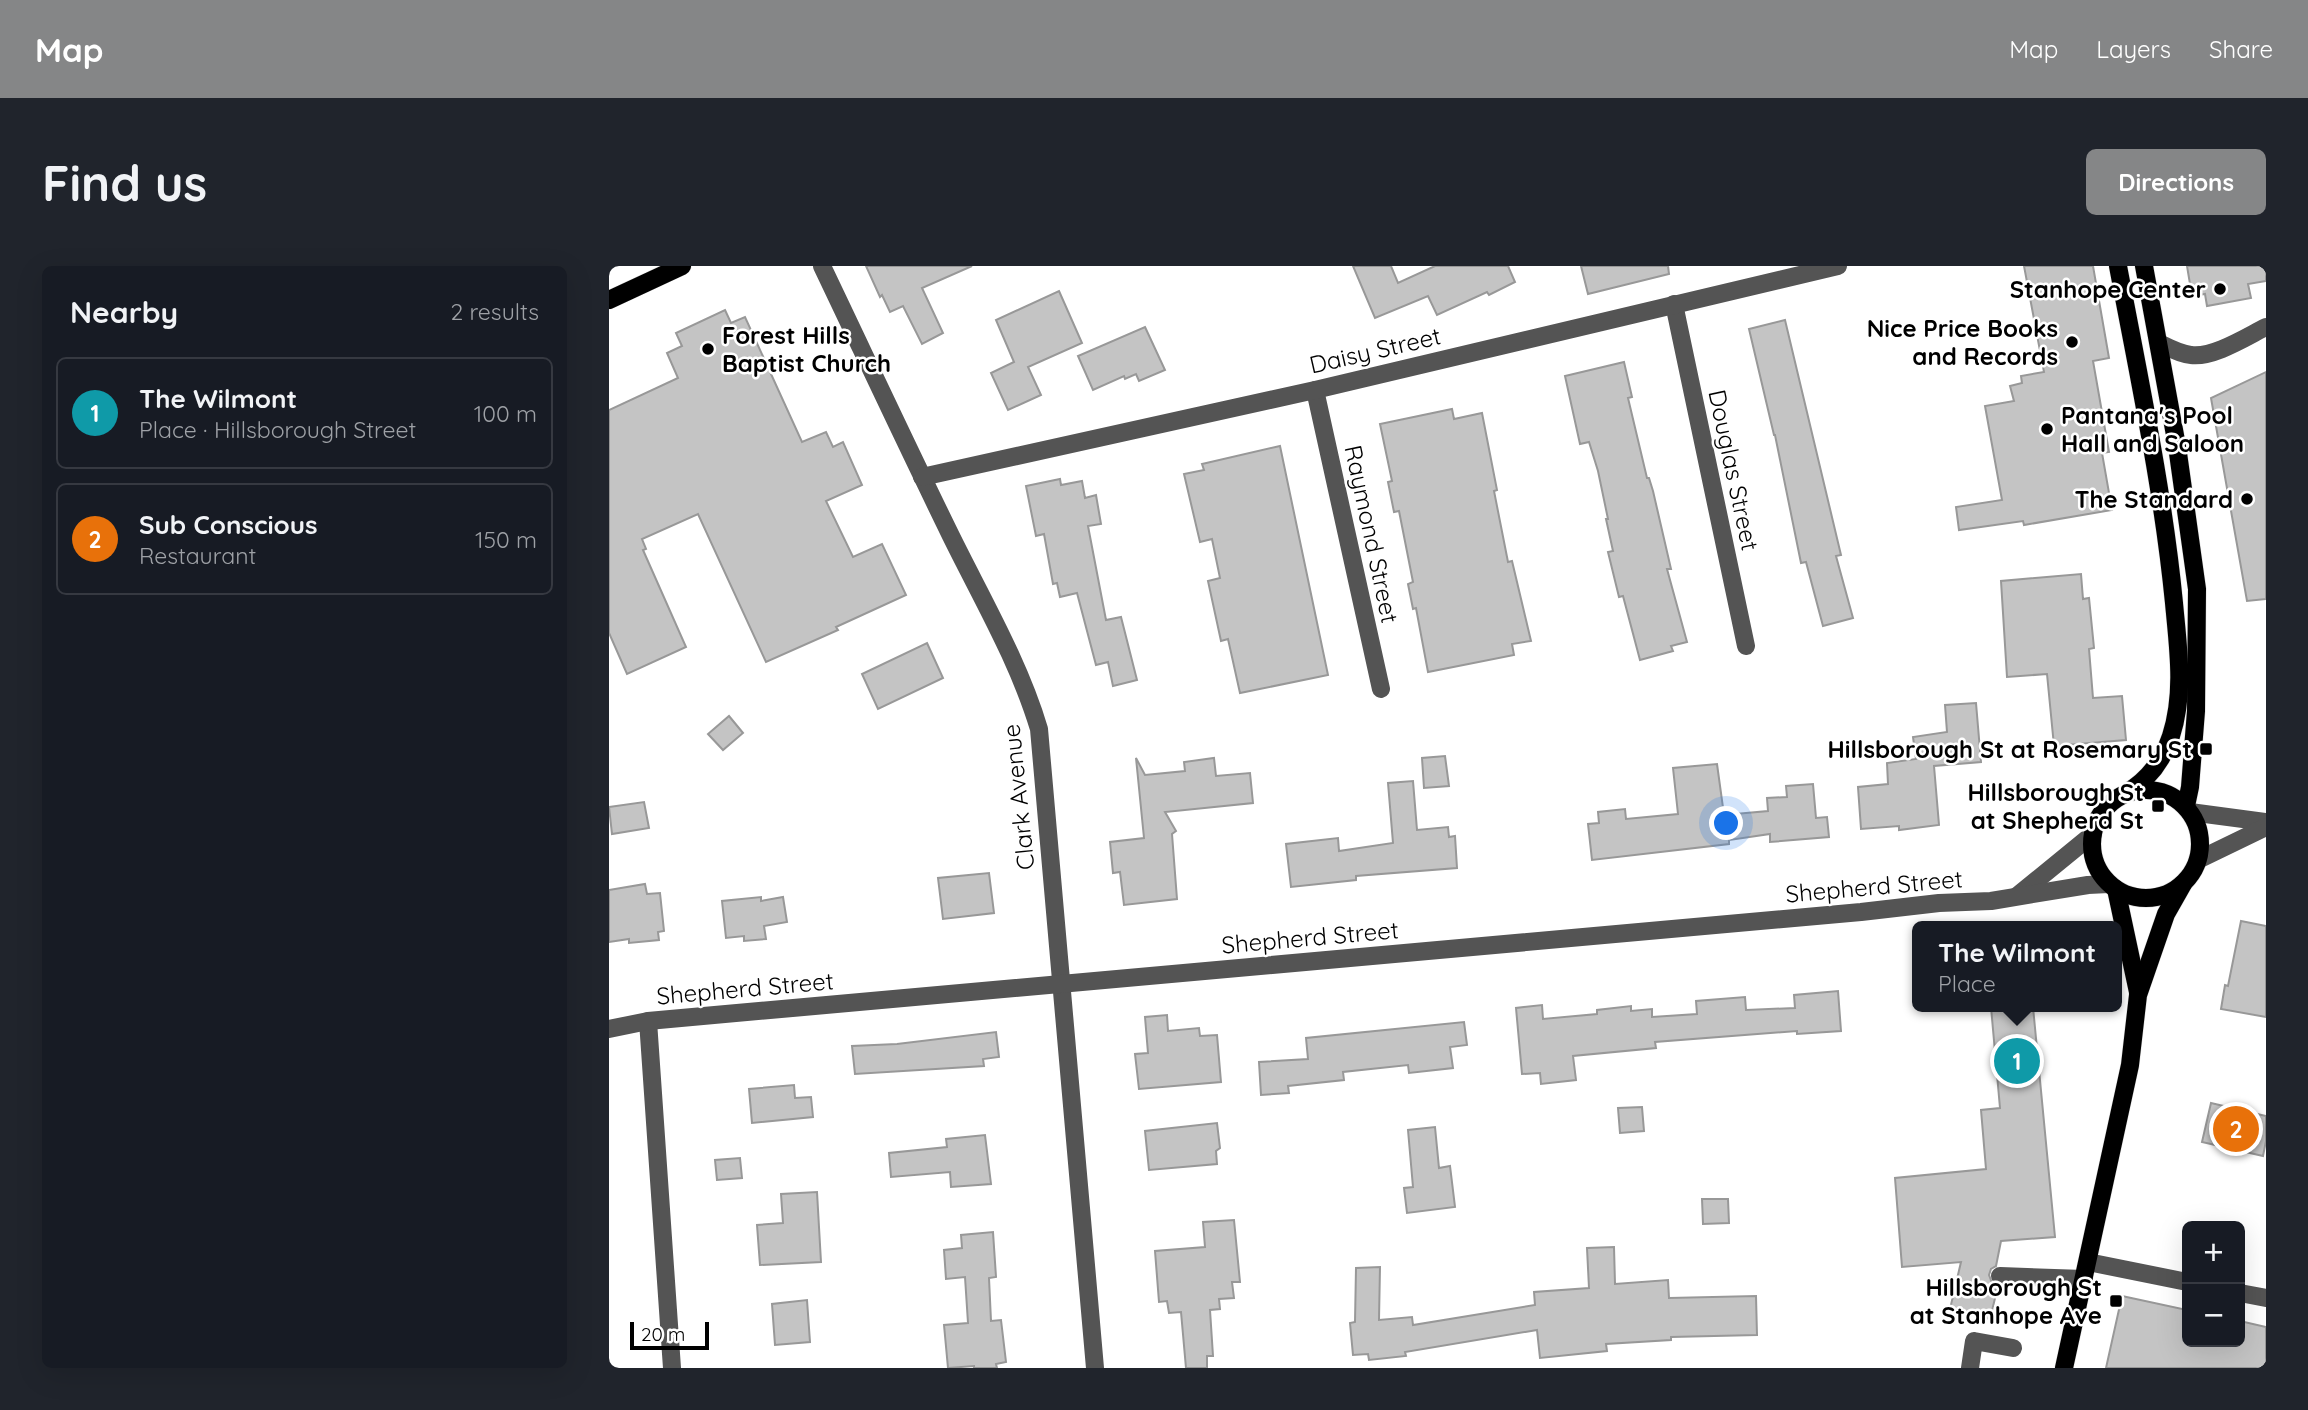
<!DOCTYPE html>
<meta charset="utf-8">
<style>
body{margin:0;font-family:Quicksand,sans-serif;background:#20242c;color:#f1f3f6}
.controls{position:absolute;right:21px;bottom:21px;display:grid;overflow:hidden;border-radius:10px;box-shadow:0 7px 28px #0002}
.controls button{width:63px;height:63px;display:grid;place-items:center;padding:0;border:0;border-bottom:2px solid #363941;background:#171b24;color:#f1f3f6;font:35px sans-serif}
.scale{position:absolute;left:21px;bottom:18px;width:79px;box-sizing:border-box;padding-left:7px;border:4px solid #000;border-top:0;font-size:19px;line-height:24px;white-space:nowrap;color:#000;-webkit-text-stroke:5px #fff;paint-order:stroke}
.you{position:absolute;left:1118px;top:558px;width:24px;height:24px;margin:-18px;border:5px solid #fff;border-radius:50%;background:#1a73e8;box-shadow:0 0 0 10px #1a73e833}
.badge{display:grid;place-items:center;width:46px;height:46px;border-radius:50%;background:#858687;color:#fff;font-size:23px;font-weight:700}
.pin{position:absolute;translate:-50% -50%;border:4px solid #fff;box-shadow:0 2px 7px #0006}
.popup{position:absolute;left:1303px;top:655px;width:210px;height:91px;box-sizing:border-box;display:grid;place-content:center;border-radius:10px;background:#171b24;filter:drop-shadow(0 2px 5px #0005);font-size:23px;white-space:nowrap;color:#9ea1a6}
.popup b{font-size:26px;color:#f1f3f6}
.popup::after{content:'';position:absolute;left:50%;top:100%;margin-left:-14px;border:14px solid transparent;border-top-color:#171b24}
.list{margin:0;padding:0;list-style:none}
h2{display:flex;justify-content:space-between;align-items:center;height:91px;margin:0;padding:0 28px;font-size:30px}
h2 small{font-size:23px;font-weight:400;color:#9ea1a6}
.list li{display:grid;grid-template-columns:46px 1fr auto;gap:21px;align-items:center;box-sizing:border-box;height:112px;margin:0 14px 14px;padding:0 14px;border:2px solid #363941;border-radius:10px}
.list b{display:block;font-size:26px;white-space:nowrap}
.list p{margin:0;font-size:23px;white-space:nowrap;color:#9ea1a6}
.list em{font-size:23px;font-style:normal;color:#9ea1a6}
.map{position:relative;flex:none;width:1657px;height:1102px;overflow:hidden;border-radius:10px}
header{display:flex;align-items:center;gap:42px;box-sizing:border-box;height:98px;padding:0 35px;background:#858687;color:#fff}
header strong{font-size:33px}
nav{display:flex;gap:38px;margin-inline-start:auto;font-size:24px}
.intro{display:flex;align-items:center;justify-content:space-between;box-sizing:border-box;height:168px;padding:0 42px}
h1{margin:0;font-size:49px}
.button{padding:18px 32px;border-radius:10px;background:#858687;color:#fff;font-size:24px;font-weight:700}
main{display:flex;gap:42px;padding:0 42px}
aside{flex:1;background:#171b24;border-radius:10px;box-shadow:0 7px 28px #0002}
.map>svg:first-child{display:block}
</style>
<header>
<strong>Map</strong>
<nav><a>Map</a><a>Layers</a><a>Share</a></nav>
</header>
<div class="intro"><h1>Find us</h1><a class="button">Directions</a></div>
<main>
<aside>
<h2>Nearby<small>2 results</small></h2>
<ul class="list">
<li><span class="badge" style="background:#0f9aa8">1</span><div><b>The Wilmont</b><p>Place · Hillsborough Street</p></div><em>100 m</em></li>
<li><span class="badge" style="background:#e8710a">2</span><div><b>Sub Conscious</b><p>Restaurant</p></div><em>150 m</em></li>
</ul>
</aside>
<div class="map">
<svg width="1657" height="1102" viewBox="0 0 1657 1102">
<rect width="100%" height="100%" fill="#fff"/>
<!-- building -->
<g fill="#c4c4c4" stroke="#989898" stroke-width="2">
<path d="M257,0H363L313,22L334,67L313,78L294,40L281,46L273,29L271,31Z"/>
<path d="M744,0H782L789,17L826,0H899L906,16L880,29L878,26L828,49L819,30L766,52Z"/>
<path d="M972,0H1059L1060,8L979,28Z"/>
<path d="M1415,0H1484L1500,92L1484,95L1500,186L1493,187L1503,244L1415,259L1414,255L1350,264L1347,241L1393,234L1376,140L1405,135L1401,120L1413,117L1412,110L1435,106Z"/>
<path d="M1578,0H1657V15L1639,18L1642,32L1598,40L1596,28L1583,30Z"/>
<path d="M450,25L473,77L419,101L432,129L399,144L382,107L405,96L387,54Z"/>
<path d="M116,44L122,57L136,51L193,176L217,166L224,181L234,176L253,219L217,235L244,291L273,278L297,329L227,361L229,364L157,396L89,248L33,273L37,283L34,284L77,381L18,408L0,367V144L69,112L58,87L73,80L67,67Z"/>
<path d="M1176,54L1232,289L1227,290L1244,352L1214,360L1197,296L1192,297L1166,169H1165L1140,63Z"/>
<path d="M536,61L556,104L530,115L527,108L516,113L515,110L484,124L469,90Z"/>
<path d="M1015,96L1023,131L1019,132L1038,212H1040L1044,225L1062,303H1058L1078,376L1062,380L1064,385L1031,394L1014,330L1010,331L999,286L1004,285L997,253H999L989,205L980,176L971,178L956,110Z"/>
<path d="M1657,106V333L1638,335L1602,132Z"/>
<path d="M843,143L845,153L873,147L888,224L885,225L899,296L903,295L922,375L903,378L905,389L819,406L807,342L804,343L799,318L804,316L790,245L785,246L779,216L783,215L771,158Z"/>
<path d="M671,180L719,409L631,427L619,373L612,375L599,315L611,312L603,273L591,276L575,208L595,204L593,198Z"/>
<path d="M451,213L452,219L473,215L476,232L487,229L492,258L479,260L497,354L512,351L528,414L504,420L499,396L487,399L468,327L451,331L448,317L444,318L435,268L427,270L417,220Z"/>
<path d="M1472,308L1474,333L1480,332L1485,382L1480,383L1484,432L1513,430L1517,474L1445,480L1438,408L1398,411L1392,315Z"/>
<path d="M318,377L334,412L269,443L253,408Z"/>
<path d="M1367,437L1372,496L1325,500L1330,559L1290,564V560L1252,563L1249,521L1279,518L1278,497L1307,493L1304,471L1338,466L1336,439Z"/>
<path d="M120,450L134,467L114,484L99,468Z"/>
<path d="M836,490L840,520L815,522L813,492Z"/>
<path d="M527,492L536,509L576,505L575,496L605,492L607,510L641,507L644,537L556,546L567,565L563,568L568,633L515,639L511,606L504,607L501,576L535,572Z"/>
<path d="M1108,498L1115,549L1159,545L1158,532L1178,531L1177,520L1204,518L1207,552L1218,551L1220,571L1161,576V568L1120,574V578L983,594L979,558L990,557L989,546L1016,543L1017,553L1069,548L1064,502Z"/>
<path d="M804,515L808,564L839,561L840,571L846,570L848,602L747,610V614L682,621L677,578L729,572L730,585L784,577L779,517Z"/>
<path d="M35,536L40,562L3,568L0,541Z"/>
<path d="M380,607L385,647L334,653L329,612Z"/>
<path d="M36,618L38,628L51,627L55,665L49,666L50,674L20,677V673L0,676V624Z"/>
<path d="M152,631V635L174,631L178,656L155,660L157,673L135,675V670L117,672L113,635Z"/>
<path d="M1632,655L1657,660V751L1612,743L1616,719L1619,720Z"/>
<path d="M1229,725L1232,765L1188,768V765L1046,776L1047,782L964,790L967,814L932,818L931,807L913,808L907,742L933,739L934,753L988,748V744L1022,740V745L1043,743V751L1088,748L1087,735L1136,731L1137,744L1186,742L1185,729Z"/>
<path d="M1382,741H1424L1446,971L1392,975L1387,1000L1382,1003L1380,1009L1383,1017L1382,1022L1388,1024L1381,1053L1341,1043L1352,996L1293,1001L1286,912L1377,903L1372,844L1391,842Z"/>
<path d="M558,749L559,765L590,762L591,770L608,769L612,816L530,823L526,788L539,787L536,751Z"/>
<path d="M855,756L858,779L841,781L844,802L800,807L799,799L734,806L735,814L679,820L680,827L652,829L650,796L699,793L697,772Z"/>
<path d="M387,766L390,791L374,793L375,800L246,808L243,780L288,778Z"/>
<path d="M185,819L186,832L202,831L204,851L143,857L140,823Z"/>
<path d="M1602,837L1657,850V875L1654,890L1593,876Z"/>
<path d="M1033,841L1035,865L1011,867L1009,842Z"/>
<path d="M608,857L611,882L607,885L608,898L540,904L536,865Z"/>
<path d="M826,861L830,902L841,900L846,941L798,947L795,922L804,921L799,864Z"/>
<path d="M376,869L382,918L342,921L341,906L282,911L280,887L338,881L337,873Z"/>
<path d="M131,892L133,912L108,914L106,894Z"/>
<path d="M208,926L212,996L151,999L148,959L174,957L172,928Z"/>
<path d="M1093,933H1119L1120,957L1094,958Z"/>
<path d="M625,954L631,1016H623L625,1032L610,1033L611,1043L601,1044L604,1090H598V1102H577L572,1046L560,1047L558,1035L550,1036L546,985L596,981L594,956Z"/>
<path d="M384,966L387,1011L380,1012L382,1055L392,1054L397,1096L387,1098L388,1102H365V1100L339,1102L335,1059L359,1057L356,1011L337,1013L335,984L353,982L352,969Z"/>
<path d="M1005,981L1006,1018L1059,1014L1060,1032L1147,1030L1148,1069L1062,1071V1074L997,1078L998,1085L931,1092L928,1064L796,1086L797,1090L760,1094L759,1088L744,1089L741,1057L746,1056L747,1002L771,1001L770,1054L803,1051L804,1059L926,1039L925,1026L980,1022L978,982Z"/>
<path d="M1513,1030L1578,1044V1076H1631V1055L1657,1061V1102H1497Z"/>
<path d="M198,1034L201,1076L166,1079L163,1038Z"/>
</g>
<g fill="none" stroke-linecap="round" stroke-linejoin="round">
<!-- major casing -->
<g stroke="#dbdbdb" stroke-width="19">
<g id="major">
<path d="M1509,0C1530,112 1554,224 1565,337C1569,381 1576,427 1562,470C1554,494 1539,514 1517,527"/>
<path d="M1535,0L1568,180L1588,323L1587,445L1581,521L1577,540"/>
<path d="M0,34L73,0"/>
<circle cx="1537" cy="578" r="54"/>
<path d="M1507,623L1529,726"/>
<path d="M1455,1102L1521,799L1529,729L1557,648L1574,618"/>
</g>
</g>
<!-- minor -->
<g stroke="#545454" stroke-width="18">
<path d="M213,0C256,90 298,180 342,270C373,333 410,396 430,463L486,1102"/>
<path d="M1065,38L1137,380"/>
<path d="M1550,77C1560,82 1571,88 1582,89C1604,92 1637,71 1657,61"/>
<path d="M706,124L772,423"/>
<path d="M313,211L706,124L1229,0"/>
<path d="M1581,546L1657,556"/>
<path d="M1589,594L1657,561"/>
<path d="M1408,630L1484,568"/>
<path d="M39,755L63,1102"/>
<path d="M0,763L39,755L1252,646L1330,637L1382,635L1479,619L1500,618"/>
<path d="M1479,996L1578,1016"/>
<path d="M1391,1010L1475,1013"/>
<path d="M1631,1027L1657,1032"/>
<path d="M1361,1102L1365,1075L1404,1082"/>
</g>
<!-- major -->
<use href="#major" stroke="#000" stroke-width="18"/>
</g>
<!-- markers -->
<g fill="#000" stroke="#fff" stroke-width="2.5">
<circle cx="1611" cy="23" r="7"/>
<circle cx="1463" cy="76" r="7"/>
<circle cx="99" cy="83" r="7"/>
<circle cx="1438" cy="163" r="7"/>
<circle cx="1638" cy="233" r="7"/>
<rect x="1590" y="476" width="14" height="14" rx="3.5"/>
<rect x="1542" y="533" width="14" height="14" rx="3.5"/>
<rect x="1500" y="1028" width="14" height="14" rx="3.5"/>
</g>
<g text-anchor="middle" dominant-baseline="central" stroke-width="5" stroke-linejoin="round" paint-order="stroke">
<!-- poi labels -->
<g font-size="24" font-weight="bold" fill="#000" stroke="#fff" text-anchor="end">
<text x="1597" y="23">Stanhope Center</text>
<text x="1449" y="62">Nice Price Books<tspan x="1449" dy="28">and Records</tspan></text>
<text x="113" y="69" text-anchor="start">Forest Hills<tspan x="113" dy="28">Baptist Church</tspan></text>
<text x="1452" y="149" text-anchor="start">Pantana's Pool<tspan x="1452" dy="28">Hall and Saloon</tspan></text>
<text x="1624" y="233">The Standard</text>
<text x="1583" y="483">Hillsborough St at Rosemary St</text>
<text x="1535" y="526">Hillsborough St<tspan x="1535" dy="28">at Shepherd St</tspan></text>
<text x="1493" y="1021">Hillsborough St<tspan x="1493" dy="28">at Stanhope Ave</tspan></text>
</g>
<!-- street labels -->
<g font-size="24" fill="#000" stroke="#fff">
<text transform="translate(766 84) rotate(-13)">Daisy Street</text>
<text transform="translate(1125 204) rotate(78)">Douglas Street</text>
<text transform="translate(763 268) rotate(78)">Raymond Street</text>
<text transform="translate(409 531) rotate(-96)">Clark Avenue</text>
<text transform="translate(1265 620) rotate(-5)">Shepherd Street</text>
<text transform="translate(701 671) rotate(-5)">Shepherd Street</text>
<text transform="translate(136 722) rotate(-5)">Shepherd Street</text>
</g>
</g>
</svg>
<div class="controls">
<button>+</button>
<button>−</button>
</div>
<div class="scale">20 m</div>
<div class="you"></div>
<div class="pin badge" style="left:1408px;top:795px;background:#0f9aa8">1</div>
<div class="popup"><b>The Wilmont</b>Place</div>
<div class="pin badge" style="left:1627px;top:863px;background:#e8710a">2</div>
</div>
</main>
